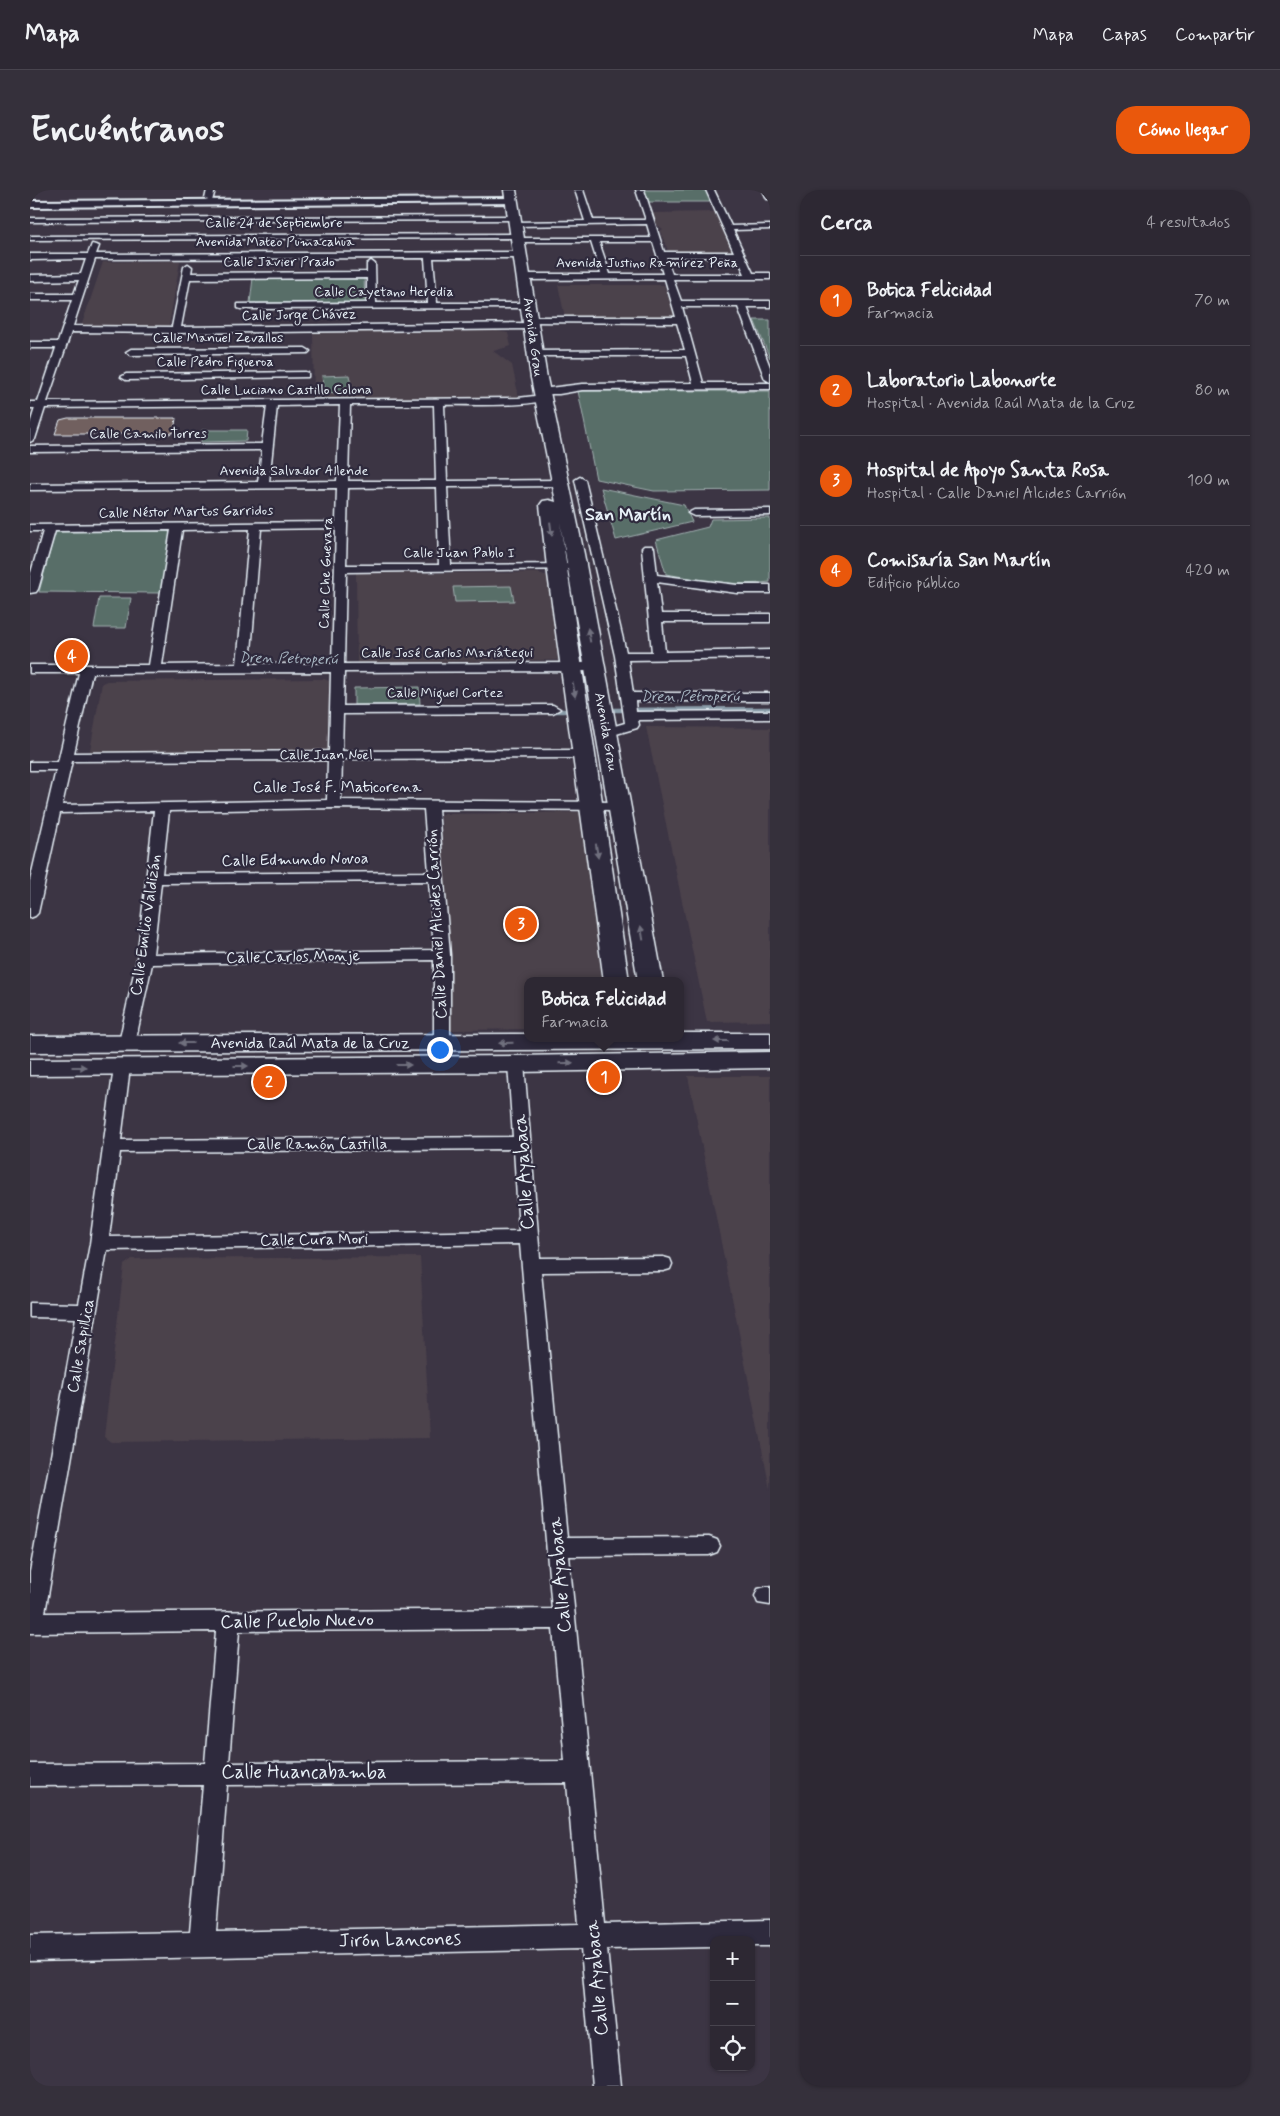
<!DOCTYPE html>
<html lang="es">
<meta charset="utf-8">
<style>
body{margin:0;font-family:Mynerve,sans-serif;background:#35303b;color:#f1f3f6}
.controls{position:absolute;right:15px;bottom:15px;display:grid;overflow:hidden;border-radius:10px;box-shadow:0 1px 4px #0004}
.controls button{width:45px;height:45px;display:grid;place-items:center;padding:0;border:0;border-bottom:1px solid #48444e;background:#2d2833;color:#f1f3f6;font:25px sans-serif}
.you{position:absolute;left:409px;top:859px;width:18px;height:18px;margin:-12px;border:4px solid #fff;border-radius:50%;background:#1a73e8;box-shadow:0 0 0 8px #1a73e833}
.badge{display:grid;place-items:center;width:32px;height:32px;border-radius:50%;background:#ea580c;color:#fff;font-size:16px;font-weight:700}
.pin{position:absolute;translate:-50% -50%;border:2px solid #fff;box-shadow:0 1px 5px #0006}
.popup{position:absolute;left:494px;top:787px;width:160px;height:65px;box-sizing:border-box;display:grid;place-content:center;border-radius:10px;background:#2d2833;filter:drop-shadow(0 1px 4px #0005);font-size:16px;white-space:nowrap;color:#a7a6ac}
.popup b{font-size:19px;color:#f1f3f6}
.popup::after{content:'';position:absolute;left:50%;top:100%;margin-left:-10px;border:10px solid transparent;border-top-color:#2d2833}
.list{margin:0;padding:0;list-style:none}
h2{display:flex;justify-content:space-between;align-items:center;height:65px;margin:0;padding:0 20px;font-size:21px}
h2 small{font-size:16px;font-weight:400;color:#a7a6ac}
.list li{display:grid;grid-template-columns:32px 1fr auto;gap:15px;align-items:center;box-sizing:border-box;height:90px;padding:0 20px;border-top:1px solid #48444e}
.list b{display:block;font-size:19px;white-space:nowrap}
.list p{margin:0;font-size:16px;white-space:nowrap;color:#a7a6ac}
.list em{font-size:16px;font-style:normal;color:#a7a6ac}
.icon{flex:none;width:28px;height:28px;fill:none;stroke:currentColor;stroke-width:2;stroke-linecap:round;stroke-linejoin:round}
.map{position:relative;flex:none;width:740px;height:1896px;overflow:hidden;border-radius:20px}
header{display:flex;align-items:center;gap:30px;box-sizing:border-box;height:70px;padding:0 25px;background:#2d2833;border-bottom:1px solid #48444e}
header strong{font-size:24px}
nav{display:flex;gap:28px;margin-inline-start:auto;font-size:18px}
.intro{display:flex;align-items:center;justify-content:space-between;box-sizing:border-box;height:120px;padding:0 30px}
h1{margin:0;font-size:35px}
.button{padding:12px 22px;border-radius:20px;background:#ea580c;color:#fff;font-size:18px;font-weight:700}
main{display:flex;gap:30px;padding:0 30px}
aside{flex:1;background:#2d2833;border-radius:20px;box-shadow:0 1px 4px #0004}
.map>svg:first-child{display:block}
</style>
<header>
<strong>Mapa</strong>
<nav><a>Mapa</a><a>Capas</a><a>Compartir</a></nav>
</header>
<div class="intro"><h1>Encuéntranos</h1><a class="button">Cómo llegar</a></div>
<main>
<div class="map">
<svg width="740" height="1896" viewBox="0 0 740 1896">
<rect width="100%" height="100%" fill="#3c3544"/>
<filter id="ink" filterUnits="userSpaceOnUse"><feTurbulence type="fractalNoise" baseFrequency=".02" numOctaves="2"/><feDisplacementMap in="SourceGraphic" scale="10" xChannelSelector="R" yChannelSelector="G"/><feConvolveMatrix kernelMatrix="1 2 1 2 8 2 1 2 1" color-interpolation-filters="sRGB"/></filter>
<g filter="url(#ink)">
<!-- built -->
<g fill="#4c424c">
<path d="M687,22L707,62L639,63L630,41L633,39L627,35L622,23Z"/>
<path d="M150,71L139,136L51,137L73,72Z"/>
<path d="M528,95H634L645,126L535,127Z"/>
<path d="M468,141L478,143L481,156L463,161L482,175L489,208H284L283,142Z"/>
<path d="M326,383H508L518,386L528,470L327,473Z"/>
<path d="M294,489L299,491L298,560L295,562L63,563L60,561L72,493L77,491Z"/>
<path d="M616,537L740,538V831L677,832Z"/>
<path d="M553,622L563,702L572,791H498V839L421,840L411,624Z"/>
<path d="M658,886H740V1299Z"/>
<path d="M390,1067L400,1248L81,1252L74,1247L94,1075L102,1069Z"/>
</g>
<!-- green -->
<g fill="#596e68" stroke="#a0b0b0">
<path d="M614,0H676L682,12H618Z"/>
<path d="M334,87L335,112L220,113L223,88Z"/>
<path d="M724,130H740V168Z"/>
<path d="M319,185L322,202L294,203L292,186Z"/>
<path d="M548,201H740V300L624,301L566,289Z"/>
<path d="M172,240H217L216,251L171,252Z"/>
<path d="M571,298L654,315L662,332L586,350Z"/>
<path d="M740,328V392C705,397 671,390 636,384L626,350L678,337L681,329Z"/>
<path d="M137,341L141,343L131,403L9,402L25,342Z"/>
<path d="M481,396L484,411L425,412L423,397Z"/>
<path d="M69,408H101L96,438H64Z"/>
<path d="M389,497L390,514L324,515V498Z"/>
</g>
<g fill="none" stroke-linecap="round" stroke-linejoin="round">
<!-- stream -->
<g stroke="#899ba8" stroke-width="4.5">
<path d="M579,520L740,519"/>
<path d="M522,521H534"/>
</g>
</g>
<!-- building -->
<path fill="#71605e" stroke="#e8f1f8" d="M38,228H146L144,242L139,244H25L30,230Z"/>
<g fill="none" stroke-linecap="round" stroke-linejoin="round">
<!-- minor casing -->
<g stroke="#e8f1f8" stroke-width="3">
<g id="minor">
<path d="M177,0H185L182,11L175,9Z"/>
<path d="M545,0H553L563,30H616L606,0H614L634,62H704L676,0H684L701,36L740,35V39L703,40L723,83H740V89H643L651,111H740V117H717L740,177V192L735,189L708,117H652L673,193H740V199L552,200L529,204H508V200L511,199L552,194L663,193L656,166H502V162L505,161L655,160L647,133L497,132V128L500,127H646L635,89L494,90L490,87L494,84H571L561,52H485V48L0,50V46L487,44H490V48H621L617,34L485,36L481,34L485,32L555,31ZM569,52H623L633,84H580ZM636,67H707L715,84H642Z"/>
<path d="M733,0H740V9H737Z"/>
<path d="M485,26H488V30L0,32V28Z"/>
<path d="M62,54L69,56L66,64L490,62L494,65L490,68H403L407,113H501L502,115L498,118L211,119L208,118V114L337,113V88L160,89L151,137L501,133L506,136L501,139L146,143L41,142L17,212L488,208L513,205L518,208C507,218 433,214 414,215L417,291L529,290L534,293L529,296L417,297L421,375L547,374L551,375L553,377L551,379L316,382L314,474L564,473L570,477L564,481L314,482L313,516L523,515L530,519L523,523L313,524L312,561L555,560L562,564L555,568L312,569L311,610L590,612L595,613L597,616L595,619L590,620L408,619L420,765V853L418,857L412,858L406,857L404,853V770L122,774L105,853L103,857L97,858L91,857L89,853L107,769L124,621L30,623L8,723L5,726L0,728V691L26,580H0V572H28L49,483H0V475H119L141,340L25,341L8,399L6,402L0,403V386L13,341H0V335L306,332L307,298L0,300V294L228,292L232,260L0,262V256L232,254L237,216L15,218L5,249L0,252V234L5,218H0V212H8L26,158H0V152H28L42,110H0V104H44L49,90L0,91V85L51,84L56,69L0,70V64H58ZM395,68L398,113H346L345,74L341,71L337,74V82L161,83L162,77L158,74L154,77L142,137L43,136L65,69ZM310,215L307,291L239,292L247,216ZM320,215H404L406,291H318ZM407,297L409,375H316L318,298ZM306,338L302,474H220L231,339ZM220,339L207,474L132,475L152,340ZM301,482L299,561L44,563L62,483ZM298,570L297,610L32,615L42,571ZM304,618L394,619L399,682L132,684L139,621ZM399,691L404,760L123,764L131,693Z"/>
<path d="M275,158L280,161L278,163L101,165L96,162L101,159Z"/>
<path d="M275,182L278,183V187L96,190L91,187L96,184Z"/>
<path d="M550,287L555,290L596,462H622L612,358L614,356H622L624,358L627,385L707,395H740V403H707L627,392L631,424H740V432H632L635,462L740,460V468L598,470L603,503H740V511H605L606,522L740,521V529L608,530L609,535L607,538L576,547L571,546L569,543L571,540L595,533L585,466L545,290Z"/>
<path d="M740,319V325L664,326L658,323L664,320Z"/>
<path d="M486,869L492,870L494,874L510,1068L633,1067L640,1069L642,1074L640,1079L633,1081L511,1082L537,1348L679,1347L687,1350L690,1356L687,1362L679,1365L539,1366L575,1734L740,1730V1756H721V1750H684V1757L577,1759L591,1896H563L551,1759L0,1771V1745L160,1742L173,1595L0,1596V1574L175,1573L186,1441L0,1443V1382L46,1128L0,1127V1113L49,1114L60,1054L84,877L86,873L92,872L98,873L100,877L91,950L483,947L478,874L480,870ZM484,959L489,1041L79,1047L90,962ZM490,1054L522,1419L15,1423L77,1060ZM523,1439L535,1571L199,1573L209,1441ZM537,1593L549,1734L186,1742L197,1595Z"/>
<path d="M736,1397H740V1415L728,1413L725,1406L728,1399Z"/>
</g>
</g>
<!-- tertiary casing -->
<g stroke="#e8f1f8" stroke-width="4">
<path id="tertiary" d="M482,8L485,9V13L0,17V11Z"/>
</g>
<!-- primary casing -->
<g stroke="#e8f1f8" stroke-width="3">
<g id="primary">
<path d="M474,0H486L517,188L554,364L633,791H608L530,332L599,791H574L517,377L510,315L513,311L519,310L526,312L501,188Z"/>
<path d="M650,843H740V859L0,862V846L498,844V848H650Z"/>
<path d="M740,862V878L486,882L0,885V869L486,866Z"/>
</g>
</g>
<!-- minor -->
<use href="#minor" fill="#2f2a3d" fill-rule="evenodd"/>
<!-- tertiary -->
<use href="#tertiary" fill="#2f2a3d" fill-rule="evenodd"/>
<!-- primary -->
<use href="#primary" fill="#2f2a3d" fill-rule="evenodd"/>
</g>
<!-- one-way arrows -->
<defs><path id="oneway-solid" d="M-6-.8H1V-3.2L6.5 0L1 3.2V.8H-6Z" transform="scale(1.25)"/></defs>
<g fill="#70707e">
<use href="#oneway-solid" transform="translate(521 339) rotate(83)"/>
<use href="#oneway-solid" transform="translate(559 445) rotate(-100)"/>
<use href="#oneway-solid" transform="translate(544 500) rotate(81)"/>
<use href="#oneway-solid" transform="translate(567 661) rotate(81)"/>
<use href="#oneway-solid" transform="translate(612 743) rotate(-100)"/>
<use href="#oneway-solid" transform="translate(691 851) rotate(180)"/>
<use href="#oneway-solid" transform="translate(156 853) rotate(-180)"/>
<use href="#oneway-solid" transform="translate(476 853) rotate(179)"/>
<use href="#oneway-solid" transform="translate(536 873) rotate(-1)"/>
<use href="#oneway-solid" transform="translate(374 875)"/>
<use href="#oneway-solid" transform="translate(211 876)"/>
<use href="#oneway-solid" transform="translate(49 877)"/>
</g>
</g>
<g text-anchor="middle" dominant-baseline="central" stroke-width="4.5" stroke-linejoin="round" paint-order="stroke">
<!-- far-street labels -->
<g font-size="14" fill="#e8f1f8" stroke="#2f2a3d">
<text x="244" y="33">Calle 24 de Septiembre</text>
<text x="245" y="52">Avenida Mateo Pumacahua</text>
<text x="249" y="72">Calle Javier Prado</text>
<text x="617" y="73">Avenida Justino Ramírez Peña</text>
<text x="354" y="102">Calle Cayetano Heredia</text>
<text transform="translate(269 125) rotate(-1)">Calle Jorge Chávez</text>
<text transform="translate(503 147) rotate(82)">Avenida Grau</text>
<text x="188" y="148">Calle Manuel Zevallos</text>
<text x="185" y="172">Calle Pedro Figueroa</text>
<text x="256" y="200">Calle Luciano Castillo Colona</text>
<text x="118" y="244">Calle Camilo Torres</text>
<text x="264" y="281">Avenida Salvador Allende</text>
<text transform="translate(156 322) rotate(-1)">Calle Néstor Martos Garridos</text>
<text x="429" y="363">Calle Juan Pablo I</text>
<text transform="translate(296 383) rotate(-88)">Calle Che Guevara</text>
<text x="417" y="463">Calle José Carlos Mariátegui</text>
<text x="415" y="503">Calle Miguel Cortez</text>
<text transform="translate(576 542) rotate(80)">Avenida Grau</text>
<text x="296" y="565">Calle Juan Noel</text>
</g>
<!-- far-water labels -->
<g font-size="15" font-style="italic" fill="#a8b7c3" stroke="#2f2a3d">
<text transform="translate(258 469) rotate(1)">Dren Petroperú</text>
<text x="660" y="507">Dren Petroperú</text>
</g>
<!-- street labels -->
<g font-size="16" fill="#e8f1f8" stroke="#2f2a3d">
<text x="307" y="597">Calle José F. Maticorena</text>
<text transform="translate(265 670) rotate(-1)">Calle Edmundo Novoa</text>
<text transform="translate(407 734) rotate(-93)">Calle Daniel Alcides Carrión</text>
<text transform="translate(116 735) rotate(-82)">Calle Emilio Valdizán</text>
<text transform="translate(263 767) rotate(-1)">Calle Carlos Monje</text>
<text x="280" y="853">Avenida Raúl Mata de la Cruz</text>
<text x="287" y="954">Calle Ramón Castilla</text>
<text transform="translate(284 1050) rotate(-1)">Calle Cura Mori</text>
<text transform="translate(51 1156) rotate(-80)">Calle Sapillica</text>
</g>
<!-- far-district labels -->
<g font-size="18" font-weight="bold" fill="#e8f1f8" stroke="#2f2a3d">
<text x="598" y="325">San Martín</text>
</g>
<!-- near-street labels -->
<g font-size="19" fill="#e8f1f8" stroke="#2f2a3d">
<text transform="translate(494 982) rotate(-94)">Calle Ayabaca</text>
<text transform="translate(530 1385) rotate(-95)">Calle Ayabaca</text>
<text transform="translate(267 1431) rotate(-1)">Calle Pueblo Nuevo</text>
<text x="274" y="1582">Calle Huancabamba</text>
<text transform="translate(370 1750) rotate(-1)">Jirón Lancones</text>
<text transform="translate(567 1788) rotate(-95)">Calle Ayabaca</text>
</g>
</g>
</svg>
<div class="controls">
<button>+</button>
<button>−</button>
<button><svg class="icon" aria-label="locate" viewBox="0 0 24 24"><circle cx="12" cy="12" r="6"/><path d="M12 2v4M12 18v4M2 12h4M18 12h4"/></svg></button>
</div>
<div class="you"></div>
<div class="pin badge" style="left:574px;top:887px">1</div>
<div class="popup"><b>Botica Felicidad</b>Farmacia</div>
<div class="pin badge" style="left:239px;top:892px">2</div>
<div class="pin badge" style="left:491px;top:734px">3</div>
<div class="pin badge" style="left:42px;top:466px">4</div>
</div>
<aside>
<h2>Cerca<small>4 resultados</small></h2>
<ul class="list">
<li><span class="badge">1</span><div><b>Botica Felicidad</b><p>Farmacia</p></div><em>70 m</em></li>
<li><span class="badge">2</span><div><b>Laboratorio Labonorte</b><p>Hospital · Avenida Raúl Mata de la Cruz</p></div><em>80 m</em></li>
<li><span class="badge">3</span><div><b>Hospital de Apoyo Santa Rosa</b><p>Hospital · Calle Daniel Alcides Carrión</p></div><em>100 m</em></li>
<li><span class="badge">4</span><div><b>Comisaría San Martín</b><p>Edificio público</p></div><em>420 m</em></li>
</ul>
</aside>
</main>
